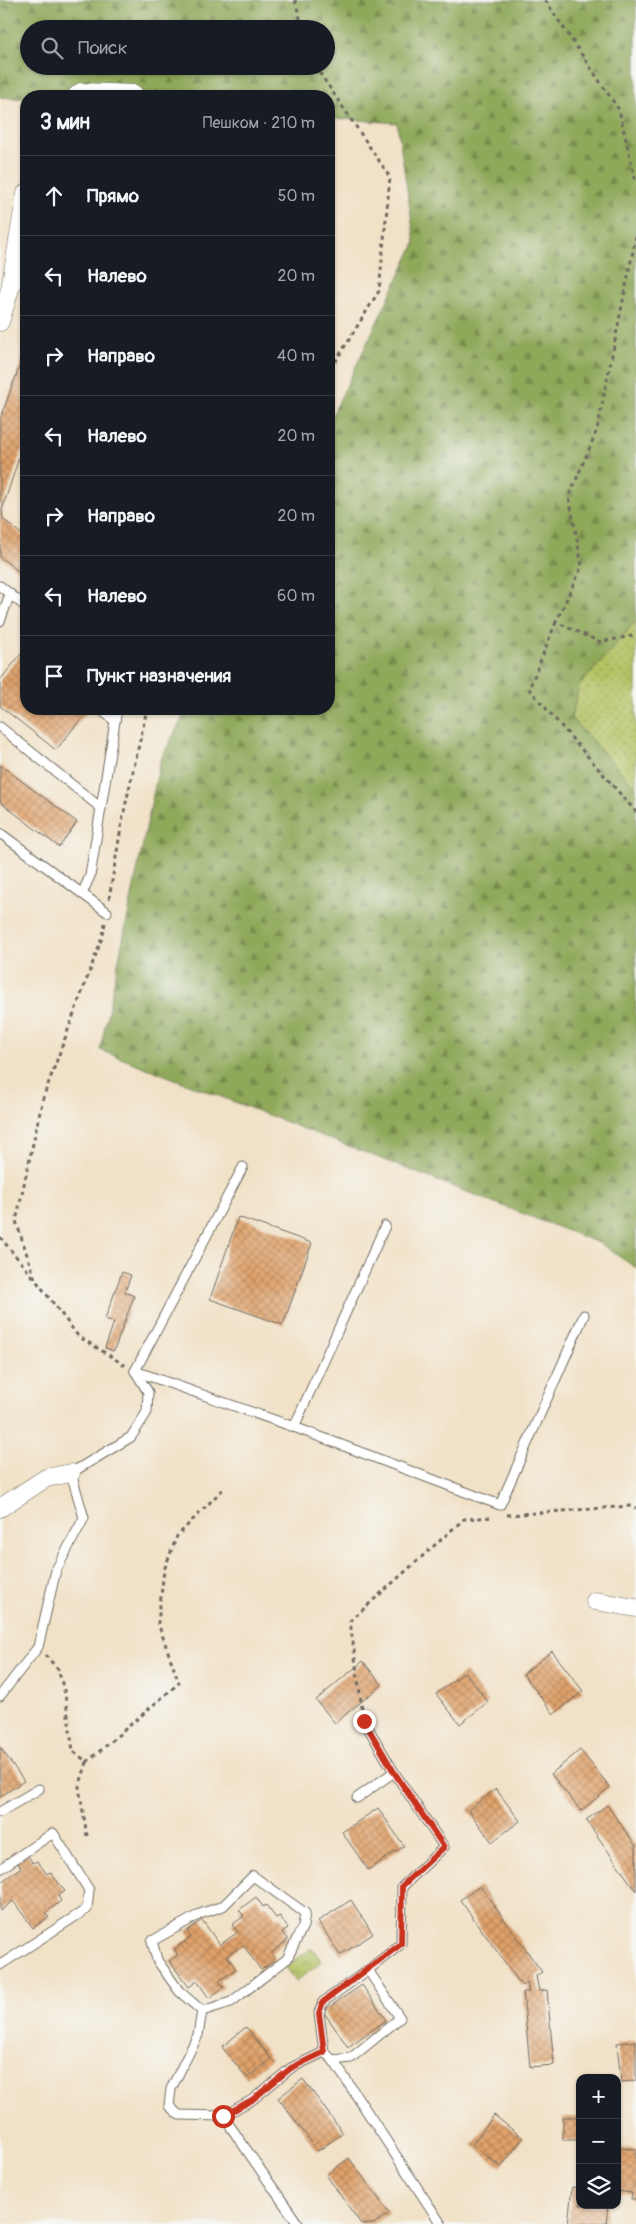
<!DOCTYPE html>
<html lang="ru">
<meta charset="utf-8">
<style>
body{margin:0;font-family:Pangolin,sans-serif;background:#20242c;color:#f1f3f6}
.controls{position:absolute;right:15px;bottom:15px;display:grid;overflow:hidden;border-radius:10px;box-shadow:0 1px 4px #0004}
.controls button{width:45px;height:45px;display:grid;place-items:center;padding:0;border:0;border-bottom:1px solid #363941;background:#171b24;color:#f1f3f6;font:25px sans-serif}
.stop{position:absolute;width:15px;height:15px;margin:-11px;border:4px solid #c8321e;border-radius:50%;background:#fff}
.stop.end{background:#c8321e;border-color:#fff;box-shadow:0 1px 5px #0008}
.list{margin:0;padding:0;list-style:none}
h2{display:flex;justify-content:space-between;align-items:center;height:65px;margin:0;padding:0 20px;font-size:21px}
h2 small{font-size:16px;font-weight:400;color:#9ea1a6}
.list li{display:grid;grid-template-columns:32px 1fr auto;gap:15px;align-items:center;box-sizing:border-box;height:80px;padding:0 20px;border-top:1px solid #363941}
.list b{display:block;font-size:19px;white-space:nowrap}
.list em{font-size:16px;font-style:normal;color:#9ea1a6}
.icon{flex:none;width:28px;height:28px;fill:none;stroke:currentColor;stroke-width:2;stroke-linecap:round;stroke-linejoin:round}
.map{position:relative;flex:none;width:636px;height:2224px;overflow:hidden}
.search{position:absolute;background:#171b24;box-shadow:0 1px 4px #0004;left:20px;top:20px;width:315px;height:55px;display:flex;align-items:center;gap:12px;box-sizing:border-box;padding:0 18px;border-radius:28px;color:#9ea1a6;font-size:19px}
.panel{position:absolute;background:#171b24;box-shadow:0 1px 4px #0004;left:20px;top:90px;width:315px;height:625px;border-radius:20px}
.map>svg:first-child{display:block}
</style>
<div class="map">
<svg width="636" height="2224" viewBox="0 0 636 2224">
<defs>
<pattern id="grass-dots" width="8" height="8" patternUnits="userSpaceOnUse" patternTransform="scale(1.25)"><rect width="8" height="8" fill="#b4c264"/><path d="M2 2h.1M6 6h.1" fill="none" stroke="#939e53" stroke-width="1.8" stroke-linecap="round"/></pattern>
<pattern id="forest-firs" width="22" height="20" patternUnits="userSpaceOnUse" patternTransform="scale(1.25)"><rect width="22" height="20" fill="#8fa85a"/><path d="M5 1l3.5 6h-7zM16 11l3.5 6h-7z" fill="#75894b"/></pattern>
<pattern id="park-crowns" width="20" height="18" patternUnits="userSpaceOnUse" patternTransform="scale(1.25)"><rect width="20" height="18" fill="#b4c264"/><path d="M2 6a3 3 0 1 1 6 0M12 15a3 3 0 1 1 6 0" fill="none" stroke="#939e53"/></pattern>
<pattern id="building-cross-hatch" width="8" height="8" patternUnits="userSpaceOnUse" patternTransform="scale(1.25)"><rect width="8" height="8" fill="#e0a26b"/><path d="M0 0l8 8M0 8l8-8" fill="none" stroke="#b68458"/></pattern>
</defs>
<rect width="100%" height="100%" fill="#f6f6f2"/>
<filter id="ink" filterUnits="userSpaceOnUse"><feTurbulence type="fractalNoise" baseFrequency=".02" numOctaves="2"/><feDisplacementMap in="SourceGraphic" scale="10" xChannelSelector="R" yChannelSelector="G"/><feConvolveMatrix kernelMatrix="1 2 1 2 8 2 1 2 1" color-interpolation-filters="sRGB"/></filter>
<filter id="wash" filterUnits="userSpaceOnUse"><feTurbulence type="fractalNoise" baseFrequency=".0096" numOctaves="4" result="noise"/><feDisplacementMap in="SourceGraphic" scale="20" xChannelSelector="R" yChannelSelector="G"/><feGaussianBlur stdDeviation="1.12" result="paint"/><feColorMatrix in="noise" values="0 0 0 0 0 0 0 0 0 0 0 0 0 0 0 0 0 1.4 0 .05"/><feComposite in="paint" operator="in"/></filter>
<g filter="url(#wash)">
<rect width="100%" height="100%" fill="#f1e1c6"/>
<!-- grass -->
<path fill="url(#grass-dots)" stroke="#707648" d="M636,621V788L571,718L579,686Z"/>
<!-- forest -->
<path fill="url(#forest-firs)" stroke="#5d6a42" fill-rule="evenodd" d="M0,0H636V621L579,686L571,718L636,788V1268L601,1244L100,1050L160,761L187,709H329V422L415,243L397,123L329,118V96H26V99L0,97ZM29,29H326V66H29Z"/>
<!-- park -->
<path fill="url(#park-crowns)" stroke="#707648" d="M312,1948L322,1962L296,1981L286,1967Z"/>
<g id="blocks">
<!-- building -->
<g fill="url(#building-cross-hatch)">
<path d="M26,349V436L2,510L3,519L26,538V577L0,557V419Z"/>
<path d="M26,648V709H89L56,750L0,706V680Z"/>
<path d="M0,765L77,822L59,847L0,802Z"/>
<path d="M238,1217L312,1243L283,1325L210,1299Z"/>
<path d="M122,1272L131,1275L125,1292L134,1296L114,1351L105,1348L114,1322L105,1319Z"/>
<path d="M552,1651L583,1691L554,1714L523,1674Z"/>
<path d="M363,1661L382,1685L335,1723L316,1700Z"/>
<path d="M465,1672L488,1702L460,1724L436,1694Z"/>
<path d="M0,1747L24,1781L0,1797Z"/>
<path d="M580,1750L610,1787L581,1811L551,1774Z"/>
<path d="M496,1789L520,1821L492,1842L468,1810Z"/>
<path d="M607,1805L636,1846V1891L586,1820Z"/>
<path d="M378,1808L404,1846L368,1870L342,1832Z"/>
<path d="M26,1854L33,1863L37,1861L47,1874L50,1872L65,1891L58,1896L61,1901L45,1913L49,1917L33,1928L13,1901L0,1911V1883L21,1867L16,1861Z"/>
<path d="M480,1886L542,1972L536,1976L539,1991L547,1990L554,2065L530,2067L523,1992H529L527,1982L522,1986L460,1900Z"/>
<path d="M256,1897L263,1907L266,1905L276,1918L280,1916L288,1928L282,1932L288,1940L271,1953L275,1960L261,1970L243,1945L227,1956L236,1969L219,1981L224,1987L209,1998L197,1981L189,1987L169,1961L178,1955L174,1949L191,1937L187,1931L202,1920L220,1945L238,1932L232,1925L244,1916L239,1910Z"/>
<path d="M351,1900L373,1934L340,1955L318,1921Z"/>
<path d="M362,1985L386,2020L348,2047L323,2011Z"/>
<path d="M246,2027L271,2059L247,2078L222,2047Z"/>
<path d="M636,2041V2081L621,2082L617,2043Z"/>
<path d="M303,2079L343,2133L318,2151L278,2098Z"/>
<path d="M494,2115L523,2138L501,2167L472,2145Z"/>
<rect x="563" y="2117" width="17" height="23"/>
<path d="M617,2148L636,2149V2199H631L632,2193L617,2191Z"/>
<path d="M349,2158L389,2213L374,2224H361L326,2175Z"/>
<path d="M572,2187L580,2188V2205H608L606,2224H568Z"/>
</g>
</g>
</g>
<g filter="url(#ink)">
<use href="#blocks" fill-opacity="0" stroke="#706b61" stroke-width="1"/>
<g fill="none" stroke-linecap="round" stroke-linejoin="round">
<!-- service casing -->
<g stroke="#706b61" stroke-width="11">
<g id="service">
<path d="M11,289L26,277"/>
<path d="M0,586L26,607"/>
<path d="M0,621L10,594"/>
<path d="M100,709L115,721"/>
<path d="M0,727L101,808"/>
<path d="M0,833L107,912"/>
<path d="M82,894L90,876L117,709"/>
<path d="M135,1371L294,1427L500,1505L584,1315"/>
<path d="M135,1371L243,1167"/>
<path d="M294,1427L385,1226"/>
<path d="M0,1696L38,1647L56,1570L84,1518L71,1473L131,1437L147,1412L148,1392L135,1371"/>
<path d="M357,1798L394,1772L364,1721"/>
<path d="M0,1812L39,1789"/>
<path d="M0,1869L53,1833L89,1890L87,1909L0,1965"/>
<path d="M253,1876L305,1913L303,1926L287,1959L231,2002L202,2011L179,1991L157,1960L152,1941L200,1914L223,1906Z"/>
<path d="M368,1970L401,1944L402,1887L444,1847L394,1772"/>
<path d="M202,2011L198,2035L171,2089L169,2106L179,2115L223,2116L252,2100L291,2068L324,2052L333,2060L441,2224"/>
<path d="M324,2052L319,2013L323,2002L368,1970L400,2018L351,2058L333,2060"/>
<path d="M223,2116L298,2224"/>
</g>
</g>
<!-- minor casing -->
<g stroke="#706b61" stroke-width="19">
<g id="minor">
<path d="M76,96L81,92L134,94"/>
<path d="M0,322L10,289L26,193"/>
<path d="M0,1508L46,1478L71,1473"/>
<path d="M595,1601L636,1608"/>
</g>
</g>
<!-- path -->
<g stroke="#706b61" stroke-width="3" stroke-dasharray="4 4" stroke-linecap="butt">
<path d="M295,0L303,29"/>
<path d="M545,0L619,110L636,183"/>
<path d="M315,66L390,177L379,291L329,372"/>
<path d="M636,236L597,430L569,497L582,566L556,622L600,642L636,635"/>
<path d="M556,622L529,689L636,812"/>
<path d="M109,899L123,816L147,709"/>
<path d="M105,923L103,935L43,1098L16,1221L35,1279L78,1336L126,1366"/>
<path d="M0,1237L33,1277"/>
<path d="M507,1515L631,1506L636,1508"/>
<path d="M45,1655L58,1669L65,1694L73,1751L87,1762L179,1683L158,1623L164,1570L177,1536L224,1488"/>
<path d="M362,1709L350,1621L464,1519L494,1517"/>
<path d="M87,1762L79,1787L87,1836"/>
</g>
<!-- service -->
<use href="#service" stroke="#fff" stroke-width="9"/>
<!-- minor -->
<use href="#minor" stroke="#fff" stroke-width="18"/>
</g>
</g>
<g fill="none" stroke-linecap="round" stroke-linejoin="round" filter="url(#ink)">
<!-- route -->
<path stroke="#c8321e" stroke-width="6" d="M223,2116L252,2100L291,2068L324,2052L319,2013L323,2002L401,1944L402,1886L444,1847L394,1772L364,1721"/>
</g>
</svg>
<div class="controls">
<button>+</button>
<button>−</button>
<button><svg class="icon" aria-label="layers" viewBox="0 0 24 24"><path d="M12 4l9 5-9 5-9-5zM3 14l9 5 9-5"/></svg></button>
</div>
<div class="stop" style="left:223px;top:2116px"></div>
<div class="stop end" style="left:364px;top:1721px"></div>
<div class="search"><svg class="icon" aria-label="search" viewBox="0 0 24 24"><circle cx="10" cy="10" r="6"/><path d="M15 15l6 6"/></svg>Поиск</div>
<section class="panel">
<h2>3 мин<small>Пешком · 210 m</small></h2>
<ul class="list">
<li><svg class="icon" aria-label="ahead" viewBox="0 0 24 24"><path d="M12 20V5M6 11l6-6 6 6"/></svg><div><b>Прямо</b></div><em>50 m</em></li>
<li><svg class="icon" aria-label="left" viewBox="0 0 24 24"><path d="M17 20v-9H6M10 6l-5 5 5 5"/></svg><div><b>Налево</b></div><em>20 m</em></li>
<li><svg class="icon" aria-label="right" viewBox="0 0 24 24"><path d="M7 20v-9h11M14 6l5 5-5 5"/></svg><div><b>Направо</b></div><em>40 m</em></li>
<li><svg class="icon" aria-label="left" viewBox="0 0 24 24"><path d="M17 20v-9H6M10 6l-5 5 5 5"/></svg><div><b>Налево</b></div><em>20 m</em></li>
<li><svg class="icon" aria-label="right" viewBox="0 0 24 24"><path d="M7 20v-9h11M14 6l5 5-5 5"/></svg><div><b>Направо</b></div><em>20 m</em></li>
<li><svg class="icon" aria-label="left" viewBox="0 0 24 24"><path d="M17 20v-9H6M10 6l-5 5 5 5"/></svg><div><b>Налево</b></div><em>60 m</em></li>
<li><svg class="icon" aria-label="arrive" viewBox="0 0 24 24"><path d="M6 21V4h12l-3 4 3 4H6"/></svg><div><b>Пункт назначения</b></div></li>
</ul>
</section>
</div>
